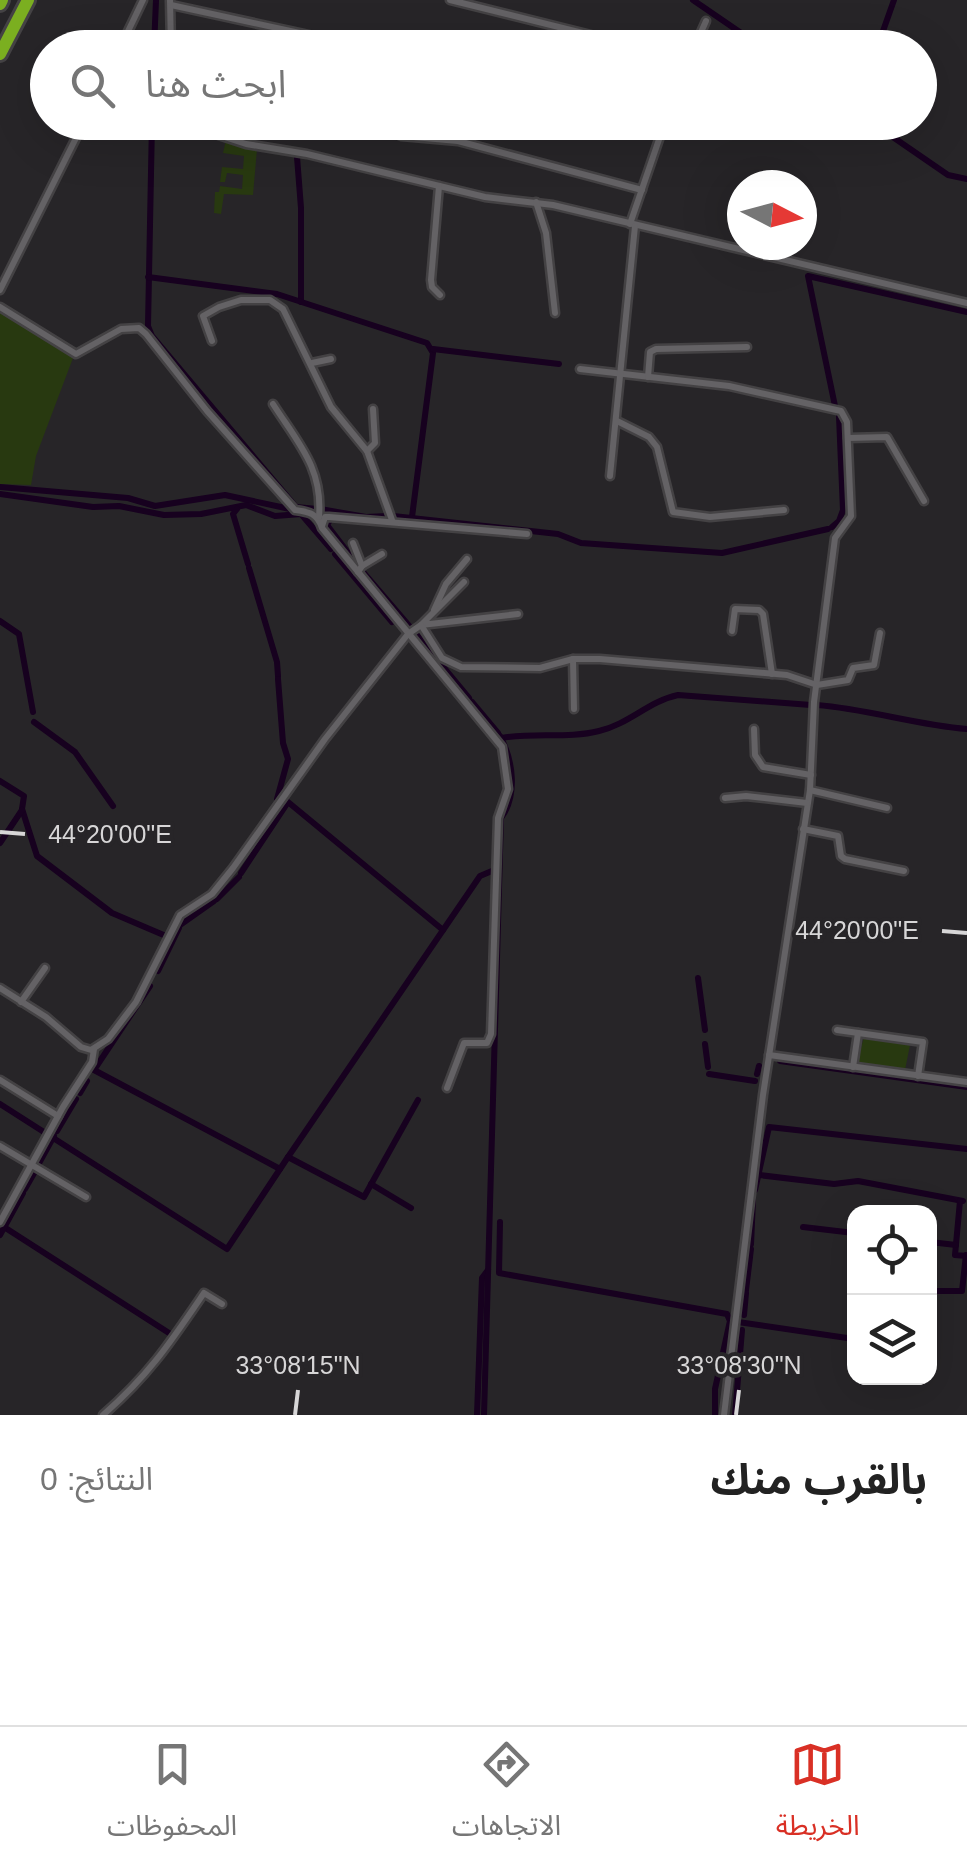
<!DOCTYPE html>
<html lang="ar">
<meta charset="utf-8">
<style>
body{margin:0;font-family:Arial,"Noto Sans Arabic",sans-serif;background:#f2f2f2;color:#222;direction:rtl}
.controls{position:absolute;right:30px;bottom:30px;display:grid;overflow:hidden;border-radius:20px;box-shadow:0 10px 40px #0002}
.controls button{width:90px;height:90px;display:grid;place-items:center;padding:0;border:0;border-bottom:2px solid #e0e0e0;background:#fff;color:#222;font:50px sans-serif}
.compass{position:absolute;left:727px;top:170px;width:90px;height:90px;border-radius:50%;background:#fff;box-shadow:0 10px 40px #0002;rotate:96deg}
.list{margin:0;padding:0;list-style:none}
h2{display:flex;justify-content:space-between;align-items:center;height:130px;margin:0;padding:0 40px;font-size:42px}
h2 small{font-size:32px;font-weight:400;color:#767676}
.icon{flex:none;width:55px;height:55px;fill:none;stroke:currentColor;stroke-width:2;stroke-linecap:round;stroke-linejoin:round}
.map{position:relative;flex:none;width:967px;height:1415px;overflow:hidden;direction:ltr}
.search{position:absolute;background:#fff;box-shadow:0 10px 40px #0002;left:30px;right:30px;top:30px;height:110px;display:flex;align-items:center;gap:25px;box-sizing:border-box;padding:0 35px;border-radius:55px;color:#767676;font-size:38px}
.sheet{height:310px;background:#fff}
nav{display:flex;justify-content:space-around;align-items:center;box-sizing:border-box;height:140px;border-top:2px solid #e0e0e0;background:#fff;font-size:28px;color:#767676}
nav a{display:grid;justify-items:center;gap:5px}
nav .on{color:#d93025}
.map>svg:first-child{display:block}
</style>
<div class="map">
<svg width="967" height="1415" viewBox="0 0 967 1415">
<rect width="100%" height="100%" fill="#272528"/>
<!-- green -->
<g fill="#283910">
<path d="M226,140L257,149L253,195L224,194L221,214L214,213L215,192H219L220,186L242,189L243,175L227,173L225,182H220L222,167L243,169L244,156L223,153Z"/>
<path d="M0,311L73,358L36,456L31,485L0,484Z"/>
<path d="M864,1037L910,1045L905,1070L857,1063Z"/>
</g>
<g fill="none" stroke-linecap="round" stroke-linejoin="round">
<!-- canal -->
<g stroke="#17011f" stroke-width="6">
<path d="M693,0L763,48"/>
<path d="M154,48L156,0"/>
<path d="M877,48L894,0"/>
<path d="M152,122L148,326L152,336L296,507L317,509"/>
<path d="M871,122L948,175L967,179"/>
<path d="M297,157L301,208V302"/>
<path d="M148,277L277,294L427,343L433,353L412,517"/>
<path d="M433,349L559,364"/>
<path d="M835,406L808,276L967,312"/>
<path d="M0,487L128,498L155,506L225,495L290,509"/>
<path d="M0,494L93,507L119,506L164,515L201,514L246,505L275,516L301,514L331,549"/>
<path d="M237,509L233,514L248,564"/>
<path d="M320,509L366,517L388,516"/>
<path d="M393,516L558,534L581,543L722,553L828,529"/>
<path d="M330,520L327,525L359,567"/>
<path d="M832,527L839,521L843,510L839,416"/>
<path d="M335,554L392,622"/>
<path d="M249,568L277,662L278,676"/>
<path d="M363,572L411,628"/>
<path d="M0,621L19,634L33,712"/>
<path d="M415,633L469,698"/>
<path d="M472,702L498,733"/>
<path d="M817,705C868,709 916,725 967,729"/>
<path d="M34,722L75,752L113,806"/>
<path d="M502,738C533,732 568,739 599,731C629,724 649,701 678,695L811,705"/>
<path d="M0,781L24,796L22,809L37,856L112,913L173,939"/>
<path d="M277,799L288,759L283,743L278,679"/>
<path d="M0,843L22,810"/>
<path d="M241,873L288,802L443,930"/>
<path d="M217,899L239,877"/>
<path d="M180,925L214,901"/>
<path d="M158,971L179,928"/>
<path d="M698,978L705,1030"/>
<path d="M150,986L94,1070L280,1169"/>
<path d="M705,1044L708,1067"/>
<path d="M780,1061L967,1087"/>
<path d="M709,1074L755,1081"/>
<path d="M757,1074L759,1066"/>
<path d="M80,1093L87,1081"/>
<path d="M418,1100L364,1197L288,1157L480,876L499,868"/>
<path d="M0,1104L227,1249L288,1157"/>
<path d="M57,1131L76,1099"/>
<path d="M38,1165L54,1136"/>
<path d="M759,1175L834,1184L858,1181L963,1201"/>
<path d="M371,1184L411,1208"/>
<path d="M25,1189L37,1168"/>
<path d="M755,1190L769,1127L967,1149"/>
<path d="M960,1201L955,1255L967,1256"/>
<path d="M500,1222L499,1273L727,1314L730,1321L715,1389V1415"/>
<path d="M4,1227L169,1333"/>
<path d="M803,1227L854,1233"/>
<path d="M0,1235L23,1193"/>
<path d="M930,1242L956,1245"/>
<path d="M751,1244L753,1199"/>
<path d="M746,1290L751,1249"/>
<path d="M930,1291H962L966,1255"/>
<path d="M744,1315L746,1293"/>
<path d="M731,1321L854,1339"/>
<path d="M477,1415L482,1278L488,1270"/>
<path d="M484,1415L501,818C518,795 513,760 500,736"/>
<path d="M735,1415L742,1330"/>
</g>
<!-- street casing -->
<g stroke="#444244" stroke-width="11">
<g id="street">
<path d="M170,0L171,48"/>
<path d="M450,0L643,48"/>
<path d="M171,5L332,40"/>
<path d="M120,48L143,0"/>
<path d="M694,48L706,21"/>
<path d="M179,122L246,144L307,154L485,197L553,205L967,303"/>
<path d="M366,122L402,136L458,141L642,190"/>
<path d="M439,186L431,280L432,287L440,295"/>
<path d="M536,202L546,233L555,313"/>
<path d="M630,224L665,122"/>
<path d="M0,290L84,122"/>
<path d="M0,307L76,354L121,329L139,328L146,334L207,411L295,510C309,512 317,513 322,528L502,747L508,789L498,818L491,1034L487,1043H464L447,1088"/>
<path d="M212,341L203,316L219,307L241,300H270L283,309L331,407L367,451L392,520"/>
<path d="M312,363L331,359"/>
<path d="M580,369L729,386L841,411L847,422L851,516L835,538L814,702L810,790L763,1095L724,1415"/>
<path d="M648,377L650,352L656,349L747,347"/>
<path d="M273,404C298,443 323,468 319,517"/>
<path d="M617,421L649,437L657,447L673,512L710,517L784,510"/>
<path d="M848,438L887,437L924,501"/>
<path d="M367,451L375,443L373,409"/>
<path d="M610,476L635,226"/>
<path d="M322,526L325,517H329L527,534"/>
<path d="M353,543L362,566"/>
<path d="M358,572L362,566L382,554"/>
<path d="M464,582L421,625L518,614"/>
<path d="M434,610L446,584L467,559"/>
<path d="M732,631L735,609L759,610L763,614L772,674"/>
<path d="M573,659L574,709"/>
<path d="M754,729L755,755L763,767L811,775"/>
<path d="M810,790L887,808"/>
<path d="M725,798L746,796L807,803"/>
<path d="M803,829L838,836L841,856L845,859L904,871"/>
<path d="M0,988L46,1017L81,1047L91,1050L108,1039L136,1002L180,915L212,894L233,868L325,739L408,634L421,625L442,658L461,667L540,668L573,659H600L787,675L817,685L848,680L853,668L874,665L880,633"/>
<path d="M21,1002L45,968"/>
<path d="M837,1030L923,1042L918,1076"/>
<path d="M769,1055L967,1082"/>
<path d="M853,1067L858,1033"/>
<path d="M0,1080L58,1116"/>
<path d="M0,1146L86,1197"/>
<path d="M0,1222L63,1107L92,1062L94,1049"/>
<path d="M103,1415C149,1375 170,1343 204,1293L222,1304"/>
</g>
</g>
<!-- highway casing -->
<g stroke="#444244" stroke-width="18">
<g id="highway">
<path d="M0,4L2,0"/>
<path d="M0,54L28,0"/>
</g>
</g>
<!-- street -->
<use href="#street" stroke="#646265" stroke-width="6"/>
<!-- highway -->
<use href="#highway" stroke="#7baf20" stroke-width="12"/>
</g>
<!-- ticks -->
<path fill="none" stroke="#d7d6d7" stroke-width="4" d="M0,832L25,834M942,931L967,933M295,1415L298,1390M736,1415L739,1390"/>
<g font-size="25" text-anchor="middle" fill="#d7d6d7" stroke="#272528" stroke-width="8" stroke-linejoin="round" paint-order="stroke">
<text x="110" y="843">44°20'00"E</text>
<text x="857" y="939">44°20'00"E</text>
<text x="298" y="1374">33°08'15"N</text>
<text x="739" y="1374">33°08'30"N</text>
</g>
</svg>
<div class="controls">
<button><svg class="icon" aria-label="locate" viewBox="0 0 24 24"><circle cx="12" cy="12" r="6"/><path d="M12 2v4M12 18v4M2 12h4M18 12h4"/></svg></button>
<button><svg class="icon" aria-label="layers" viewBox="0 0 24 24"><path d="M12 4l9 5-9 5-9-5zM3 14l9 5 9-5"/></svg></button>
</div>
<svg class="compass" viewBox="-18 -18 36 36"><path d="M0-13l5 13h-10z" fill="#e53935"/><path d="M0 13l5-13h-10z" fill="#767676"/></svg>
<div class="search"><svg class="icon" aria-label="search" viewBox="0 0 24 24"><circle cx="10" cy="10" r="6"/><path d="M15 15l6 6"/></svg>ابحث هنا</div>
</div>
<section class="sheet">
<h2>بالقرب منك<small>النتائج: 0</small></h2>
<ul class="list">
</ul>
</section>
<nav>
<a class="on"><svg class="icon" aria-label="map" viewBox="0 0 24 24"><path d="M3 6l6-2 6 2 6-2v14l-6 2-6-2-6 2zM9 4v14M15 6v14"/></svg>الخريطة</a>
<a><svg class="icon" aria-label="directions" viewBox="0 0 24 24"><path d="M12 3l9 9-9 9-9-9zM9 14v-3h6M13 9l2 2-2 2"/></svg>الاتجاهات</a>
<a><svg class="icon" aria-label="saved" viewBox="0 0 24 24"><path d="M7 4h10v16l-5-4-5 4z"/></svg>المحفوظات</a>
</nav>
